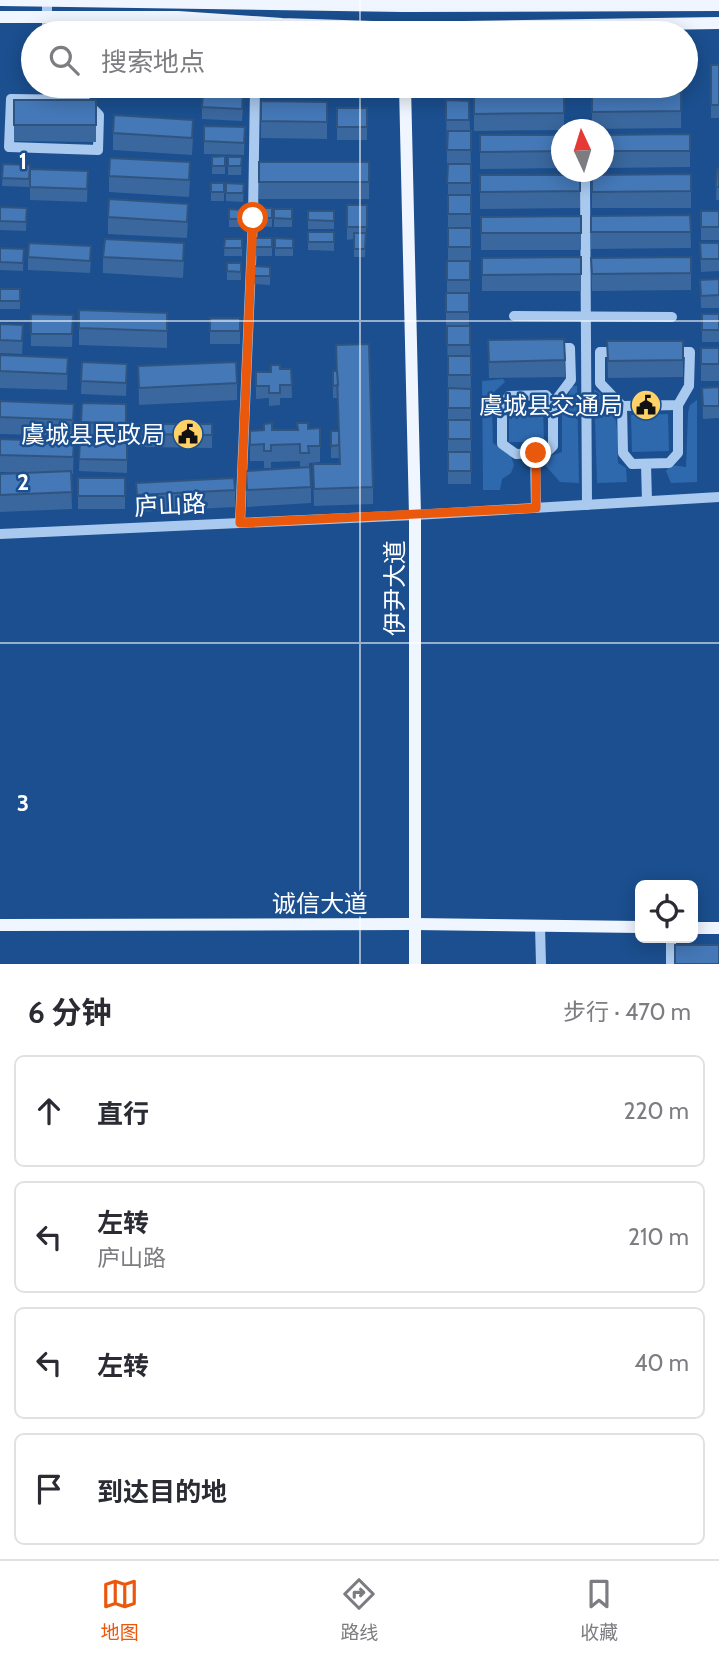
<!DOCTYPE html>
<html lang="zh">
<meta charset="utf-8">
<style>
body{margin:0;font-family:Cabin,"Noto Sans SC",sans-serif;background:#f7f7f7;color:#2b2b33}
.controls{position:absolute;right:21px;bottom:21px;display:grid;overflow:hidden;border-radius:10px;box-shadow:0 4px 18px #0003}
.controls button{width:63px;height:63px;display:grid;place-items:center;padding:0;border:0;border-bottom:2px solid #e1e1e2;background:#fff;color:#2b2b33;font:35px sans-serif}
.compass{position:absolute;left:551px;top:119px;width:63px;height:63px;border-radius:50%;background:#fff;box-shadow:0 4px 18px #0003;rotate:356deg}
.stop{position:absolute;width:21px;height:21px;margin:-16px;border:5px solid #ea580c;border-radius:50%;background:#fff}
.stop.end{background:#ea580c;border-color:#fff;box-shadow:0 2px 7px #0008}
.list{margin:0;padding:0;list-style:none}
h2{display:flex;justify-content:space-between;align-items:center;height:91px;margin:0;padding:0 28px;font-size:30px}
h2 small{font-size:23px;font-weight:400;color:#7c7c81}
.list li{display:grid;grid-template-columns:46px 1fr auto;gap:21px;align-items:center;box-sizing:border-box;height:112px;margin:0 14px 14px;padding:0 14px;border:2px solid #e1e1e2;border-radius:10px}
.list b{display:block;font-size:26px;white-space:nowrap}
.list p{margin:0;font-size:23px;white-space:nowrap;color:#7c7c81}
.list em{font-size:23px;font-style:normal;color:#7c7c81}
.icon{flex:none;width:38px;height:38px;fill:none;stroke:currentColor;stroke-width:2;stroke-linecap:round;stroke-linejoin:round}
.map{position:relative;flex:none;width:719px;height:964px;overflow:hidden}
.search{position:absolute;background:#fff;box-shadow:0 4px 18px #0003;left:21px;right:21px;top:21px;height:77px;display:flex;align-items:center;gap:18px;box-sizing:border-box;padding:0 24px;border-radius:38px;color:#7c7c81;font-size:26px}
.sheet{height:595px;background:#fff}
nav{display:flex;justify-content:space-around;align-items:center;box-sizing:border-box;height:98px;border-top:2px solid #e1e1e2;background:#fff;font-size:19px;color:#7c7c81}
nav a{display:grid;justify-items:center;gap:4px}
nav .on{color:#ea580c}
.map>svg:first-child{display:block}
</style>
<div class="map">
<svg width="719" height="964" viewBox="0 0 719 964">
<rect width="100%" height="100%" fill="#1b4f8f"/>
<!-- green -->
<g fill="#2e69ad">
<path d="M503,379L505,382L495,391L492,408L493,443L511,456L514,465L511,473L502,479L500,490H483L482,381Z"/>
<path d="M572,386H577L579,483L560,482L545,465L550,456L562,452V410Z"/>
<path d="M594,389C622,406 617,435 618,463L626,468L627,482L597,483Z"/>
<path d="M697,400V482L671,483L666,471L671,465L686,467L688,413L690,405Z"/>
<path d="M509,407H543L544,442H509Z"/>
<path d="M668,414L669,451L632,452L631,415Z"/>
</g>
<g fill="none" stroke-linecap="round" stroke-linejoin="round">
<!-- minor -->
<g stroke="#a9c9ee" stroke-width="10">
<path d="M47,33V1"/>
<path d="M255,33L256,22"/>
<path d="M11,99L84,100L99,115L98,150L9,147Z"/>
<path d="M585,178L587,505"/>
<path d="M514,316L672,317"/>
<path d="M600,352H690L689,386L678,405L622,406L600,383Z"/>
<path d="M546,395L553,404V446L546,453L516,454L502,444V406L509,396Z"/>
<path d="M553,404L571,380L570,348H554"/>
<path d="M622,406L623,453L632,464L669,463L678,453V405"/>
<path d="M535,453L536,508"/>
<path d="M646,464L647,501"/>
<path d="M240,523L253,218L255,86"/>
<path d="M0,534L415,515L719,497"/>
<path d="M540,926L541,964"/>
<path d="M671,938V964"/>
</g>
<!-- major -->
<g stroke="#f0f6ff" stroke-width="12">
<path d="M0,0L403,6L719,5"/>
<path d="M0,17H178L282,24L404,28L719,23"/>
<path d="M405,86L415,515V964"/>
<path d="M0,925L414,924L640,927"/>
<path d="M693,928H719"/>
</g>
</g>
<!-- wall -->
<g fill="#3a679d">
<path d="M711,65H719V129V118H711Z"/>
<path d="M681,92V128L592,129V93Z"/>
<path d="M474,94H564V130L474,131Z"/>
<path d="M14,100H96V142L14,141Z"/>
<path d="M446,100L469,101L471,163H447Z"/>
<path d="M327,102V139L261,138V121Z"/>
<path d="M202,107H243L242,121L202,119Z"/>
<rect x="337" y="108" width="30" height="32"/>
<path d="M204,126L245,127L244,155L204,154Z"/>
<path d="M113,133L193,137L192,155L113,150Z"/>
<path d="M690,134V167L604,168V135Z"/>
<path d="M480,135H562V168L480,169Z"/>
<path d="M225,156V174H212V157Z"/>
<path d="M228,157H242L241,175H228Z"/>
<rect x="259" y="162" width="110" height="37"/>
<path d="M3,164L30,165L29,187L2,186Z"/>
<rect x="448" y="164" width="23" height="63"/>
<path d="M30,169L88,171L87,202L30,200Z"/>
<path d="M717,169H719V200H716Z"/>
<path d="M691,174V208H592V175Z"/>
<path d="M480,175H580V208L480,209Z"/>
<path d="M109,176L190,179L189,197L109,192Z"/>
<rect x="211" y="183" width="13" height="18"/>
<path d="M226,183L244,184L243,202L226,201Z"/>
<path d="M347,205H367L365,257H354V239L347,240Z"/>
<path d="M0,207L27,208L26,231L0,230Z"/>
<path d="M254,208H272V227L254,226Z"/>
<rect x="274" y="209" width="18" height="18"/>
<path d="M243,210V227H229V219Z"/>
<rect x="308" y="211" width="26" height="18"/>
<rect x="701" y="211" width="18" height="29"/>
<path d="M690,215L691,248L591,249V216Z"/>
<path d="M581,216V250H481V217Z"/>
<path d="M108,217L188,220L187,238L108,234Z"/>
<rect x="448" y="228" width="23" height="32"/>
<path d="M308,232H334V251L308,250Z"/>
<path d="M272,238V256H253V247Z"/>
<path d="M275,238L293,239V256H275Z"/>
<path d="M225,239H242V256H224Z"/>
<path d="M700,243H719V271L701,272Z"/>
<path d="M0,248L24,249L23,271L0,270Z"/>
<path d="M28,257L91,259L90,273L28,270Z"/>
<path d="M103,257L184,260L183,278L103,273Z"/>
<path d="M581,257V291H482V258Z"/>
<path d="M691,257V290L592,291L591,258Z"/>
<rect x="447" y="261" width="23" height="32"/>
<path d="M241,263V280H227V271Z"/>
<path d="M252,266L270,267V285L252,284Z"/>
<path d="M719,279V308H701L700,280Z"/>
<rect x="0" y="289" width="20" height="20"/>
<rect x="446" y="293" width="23" height="32"/>
<path d="M79,310L167,313V348L79,345Z"/>
<path d="M31,314L73,315L72,347L31,346Z"/>
<rect x="702" y="314" width="17" height="28"/>
<rect x="210" y="318" width="30" height="26"/>
<path d="M0,324L23,338L22,354L0,353Z"/>
<path d="M447,326H470L471,388H448Z"/>
<path d="M564,339L565,377L489,378L488,340Z"/>
<path d="M607,341H683V377L608,378Z"/>
<path d="M336,345L373,487V504L314,506L313,464H340L339,458H331V431H339L338,398H333V371H337Z"/>
<rect x="701" y="348" width="18" height="33"/>
<path d="M0,355L68,358L67,390L0,388Z"/>
<path d="M82,362L127,364L126,396L81,394Z"/>
<path d="M138,366L237,383V400L139,405Z"/>
<path d="M280,369H291L292,398H280V405L269,406V398L256,399V372H271Z"/>
<path d="M719,387V418L703,419L702,388Z"/>
<path d="M448,388L471,389V484H448Z"/>
<path d="M0,401L74,404L73,436L0,434Z"/>
<path d="M82,403L126,404V436L81,435Z"/>
<path d="M141,424H212V448L141,447Z"/>
<path d="M320,428V462L309,463L311,487V503L247,507L246,471L300,468V461L271,462V468H264V461H250V431Z"/>
<path d="M0,439L74,442L73,474H71L72,509L0,512V474L28,473L0,472Z"/>
<path d="M80,441L127,443V473L79,471Z"/>
<rect x="78" y="478" width="47" height="31"/>
<path d="M136,483L235,490V507L137,512Z"/>
</g>
<!-- building -->
<g fill="#4478b7" stroke="#305480" stroke-width="2">
<rect x="110" y="30" width="69" height="3"/>
<path d="M264,32L305,33H264Z"/>
<rect x="711" y="65" width="8" height="40"/>
<path d="M203,92L243,94L242,109L202,107Z"/>
<path d="M681,92V111L592,112V93Z"/>
<path d="M474,94H564V113L474,114Z"/>
<rect x="14" y="100" width="82" height="25"/>
<path d="M446,100L469,101V120H446Z"/>
<path d="M261,101L327,102V122L261,121Z"/>
<rect x="337" y="108" width="30" height="19"/>
<path d="M114,115L193,120L192,138L113,133Z"/>
<path d="M204,126L245,127L244,143L204,141Z"/>
<path d="M448,131H471V150H447Z"/>
<path d="M690,134V151H604V135Z"/>
<path d="M480,135H562V151L480,152Z"/>
<path d="M225,156V166H212V157Z"/>
<path d="M228,157H242L241,166H228Z"/>
<path d="M110,158L190,162L189,180L109,176Z"/>
<rect x="259" y="162" width="110" height="20"/>
<path d="M3,164L30,165L29,179L2,178Z"/>
<path d="M448,164H471V183H447Z"/>
<path d="M30,169L88,171L87,189L30,187Z"/>
<path d="M717,169H719V187H716Z"/>
<path d="M691,174V191L592,192V175Z"/>
<path d="M480,175H580V191L480,192Z"/>
<rect x="211" y="183" width="13" height="9"/>
<path d="M226,183L244,184L243,193H226Z"/>
<rect x="448" y="195" width="23" height="19"/>
<path d="M109,199L188,204L187,222L108,217Z"/>
<rect x="347" y="205" width="20" height="22"/>
<path d="M0,207L27,208L26,222L0,221Z"/>
<rect x="254" y="208" width="18" height="10"/>
<path d="M229,209L243,210V219H229Z"/>
<path d="M274,209H292V219L274,218Z"/>
<path d="M308,211H334V221L308,220Z"/>
<rect x="701" y="211" width="18" height="16"/>
<path d="M690,215L691,232H591V216Z"/>
<path d="M581,216V233H481V217Z"/>
<rect x="448" y="228" width="23" height="19"/>
<rect x="308" y="232" width="26" height="10"/>
<path d="M354,233H366L365,249H354Z"/>
<path d="M254,238H272V247H253Z"/>
<path d="M275,238L293,239V248H275Z"/>
<path d="M105,239L184,243L183,261L103,257Z"/>
<path d="M225,239H242V248H224Z"/>
<path d="M29,243L91,246L90,261L28,257Z"/>
<path d="M700,243H719V259H701Z"/>
<path d="M0,248L24,249L23,263L0,262Z"/>
<path d="M581,257V274L482,275V258Z"/>
<path d="M691,257V273L592,274L591,258Z"/>
<rect x="447" y="261" width="23" height="19"/>
<path d="M227,263H241V272L227,271Z"/>
<path d="M252,266L270,267V276H252Z"/>
<path d="M719,279V295L701,296L700,280Z"/>
<rect x="0" y="289" width="20" height="12"/>
<rect x="446" y="293" width="23" height="19"/>
<path d="M79,310L167,313V331L79,328Z"/>
<path d="M31,314L73,315L72,334H31Z"/>
<rect x="702" y="314" width="17" height="16"/>
<rect x="210" y="318" width="30" height="13"/>
<path d="M0,324L23,325L22,341L0,340Z"/>
<rect x="447" y="326" width="23" height="19"/>
<path d="M564,339L565,360L489,362L488,340Z"/>
<path d="M607,341H683V360L608,361Z"/>
<path d="M369,344L373,487L314,489L313,464H340L336,345Z"/>
<rect x="701" y="348" width="18" height="16"/>
<path d="M0,355L68,358L67,374L0,371Z"/>
<rect x="448" y="356" width="23" height="19"/>
<path d="M82,362L127,364L126,383L81,381Z"/>
<path d="M236,362L237,383L139,388L138,366Z"/>
<path d="M271,365H280V369H291L292,385H280V393H269V386H256V372H271Z"/>
<path d="M333,371H337L338,385L333,386Z"/>
<path d="M719,387V406H703L702,388Z"/>
<path d="M448,388L471,389V408H448Z"/>
<path d="M0,401L74,404L73,420L0,417Z"/>
<path d="M82,403L126,404V424L81,422Z"/>
<rect x="448" y="420" width="23" height="19"/>
<path d="M272,423V430H298L297,423H308V429L320,428V446H308L309,453H300V444L271,445V451H264V444L250,445V431L264,430V424Z"/>
<path d="M141,424H212V435L141,434Z"/>
<path d="M331,431H339V445L331,446Z"/>
<path d="M0,439L74,442L73,457L0,455Z"/>
<path d="M80,441L127,443V460L79,459Z"/>
<rect x="448" y="452" width="23" height="19"/>
<path d="M310,467L311,487L247,490L246,471Z"/>
<path d="M71,471L72,492L0,495V474Z"/>
<rect x="78" y="478" width="47" height="18"/>
<path d="M234,478L235,490L137,495L136,483Z"/>
<rect x="675" y="945" width="44" height="19"/>
</g>
<g fill="none" stroke-linecap="round" stroke-linejoin="round">
<!-- route -->
<path stroke="#ea580c" stroke-width="9" d="M253,218L240,523L536,508V453"/>
</g>
<!-- grid -->
<path fill="none" stroke="#fff" stroke-width="2" stroke-opacity="0.55" d="M360,0V33M360,86V964M0,321H719M0,643H719"/>
<!-- icons -->
<defs>
<g id="civic-disc" transform="scale(1.575)"><circle r="9.5" fill="#ffd166" stroke="#1b4f8f"/><path d="M-.6-6.5H3V-4.5H.6V-3L4-1V1h2V6H-6V1h2V-1L-.6-3ZM-1.2 2.5V6h2.4V2.5Z" fill="#111"/></g>
</defs>
<g fill-rule="evenodd">
<use href="#civic-disc" x="646" y="405"/>
<use href="#civic-disc" x="188" y="434"/>
</g>
<g text-anchor="middle" dominant-baseline="central" stroke-width="5" stroke-linejoin="round" paint-order="stroke">
<!-- poi labels -->
<g font-size="24" fill="#fff" stroke="#1b4f8f" text-anchor="end">
<text x="623" y="405">虞城县交通局</text>
<text x="165" y="434">虞城县民政局</text>
</g>
<!-- street labels -->
<g font-size="24" fill="#fff" stroke="#1b4f8f">
<text transform="translate(170 505) rotate(-3)">庐山路</text>
<text transform="translate(394 588) rotate(-90)">伊尹大道</text>
<text x="320" y="903">诚信大道</text>
</g>
</g>
<g font-size="23" text-anchor="middle" font-weight="bold" fill="#fff" stroke="#1b4f8f" stroke-width="5" stroke-linejoin="round" paint-order="stroke">
<text x="23" y="169">1</text>
<text x="23" y="490">2</text>
<text x="23" y="811">3</text>
</g>
</svg>
<div class="controls">
<button><svg class="icon" aria-label="locate" viewBox="0 0 24 24"><circle cx="12" cy="12" r="6"/><path d="M12 2v4M12 18v4M2 12h4M18 12h4"/></svg></button>
</div>
<svg class="compass" viewBox="-18 -18 36 36"><path d="M0-13l5 13h-10z" fill="#e53935"/><path d="M0 13l5-13h-10z" fill="#7c7c81"/></svg>
<div class="stop" style="left:253px;top:218px"></div>
<div class="stop end" style="left:536px;top:453px"></div>
<div class="search"><svg class="icon" aria-label="search" viewBox="0 0 24 24"><circle cx="10" cy="10" r="6"/><path d="M15 15l6 6"/></svg>搜索地点</div>
</div>
<section class="sheet">
<h2>6 分钟<small>步行 · 470 m</small></h2>
<ul class="list">
<li><svg class="icon" aria-label="ahead" viewBox="0 0 24 24"><path d="M12 20V5M6 11l6-6 6 6"/></svg><div><b>直行</b></div><em>220 m</em></li>
<li><svg class="icon" aria-label="left" viewBox="0 0 24 24"><path d="M17 20v-9H6M10 6l-5 5 5 5"/></svg><div><b>左转</b><p>庐山路</p></div><em>210 m</em></li>
<li><svg class="icon" aria-label="left" viewBox="0 0 24 24"><path d="M17 20v-9H6M10 6l-5 5 5 5"/></svg><div><b>左转</b></div><em>40 m</em></li>
<li><svg class="icon" aria-label="arrive" viewBox="0 0 24 24"><path d="M6 21V4h12l-3 4 3 4H6"/></svg><div><b>到达目的地</b></div></li>
</ul>
</section>
<nav>
<a class="on"><svg class="icon" aria-label="map" viewBox="0 0 24 24"><path d="M3 6l6-2 6 2 6-2v14l-6 2-6-2-6 2zM9 4v14M15 6v14"/></svg>地图</a>
<a><svg class="icon" aria-label="directions" viewBox="0 0 24 24"><path d="M12 3l9 9-9 9-9-9zM9 14v-3h6M13 9l2 2-2 2"/></svg>路线</a>
<a><svg class="icon" aria-label="saved" viewBox="0 0 24 24"><path d="M7 4h10v16l-5-4-5 4z"/></svg>收藏</a>
</nav>
